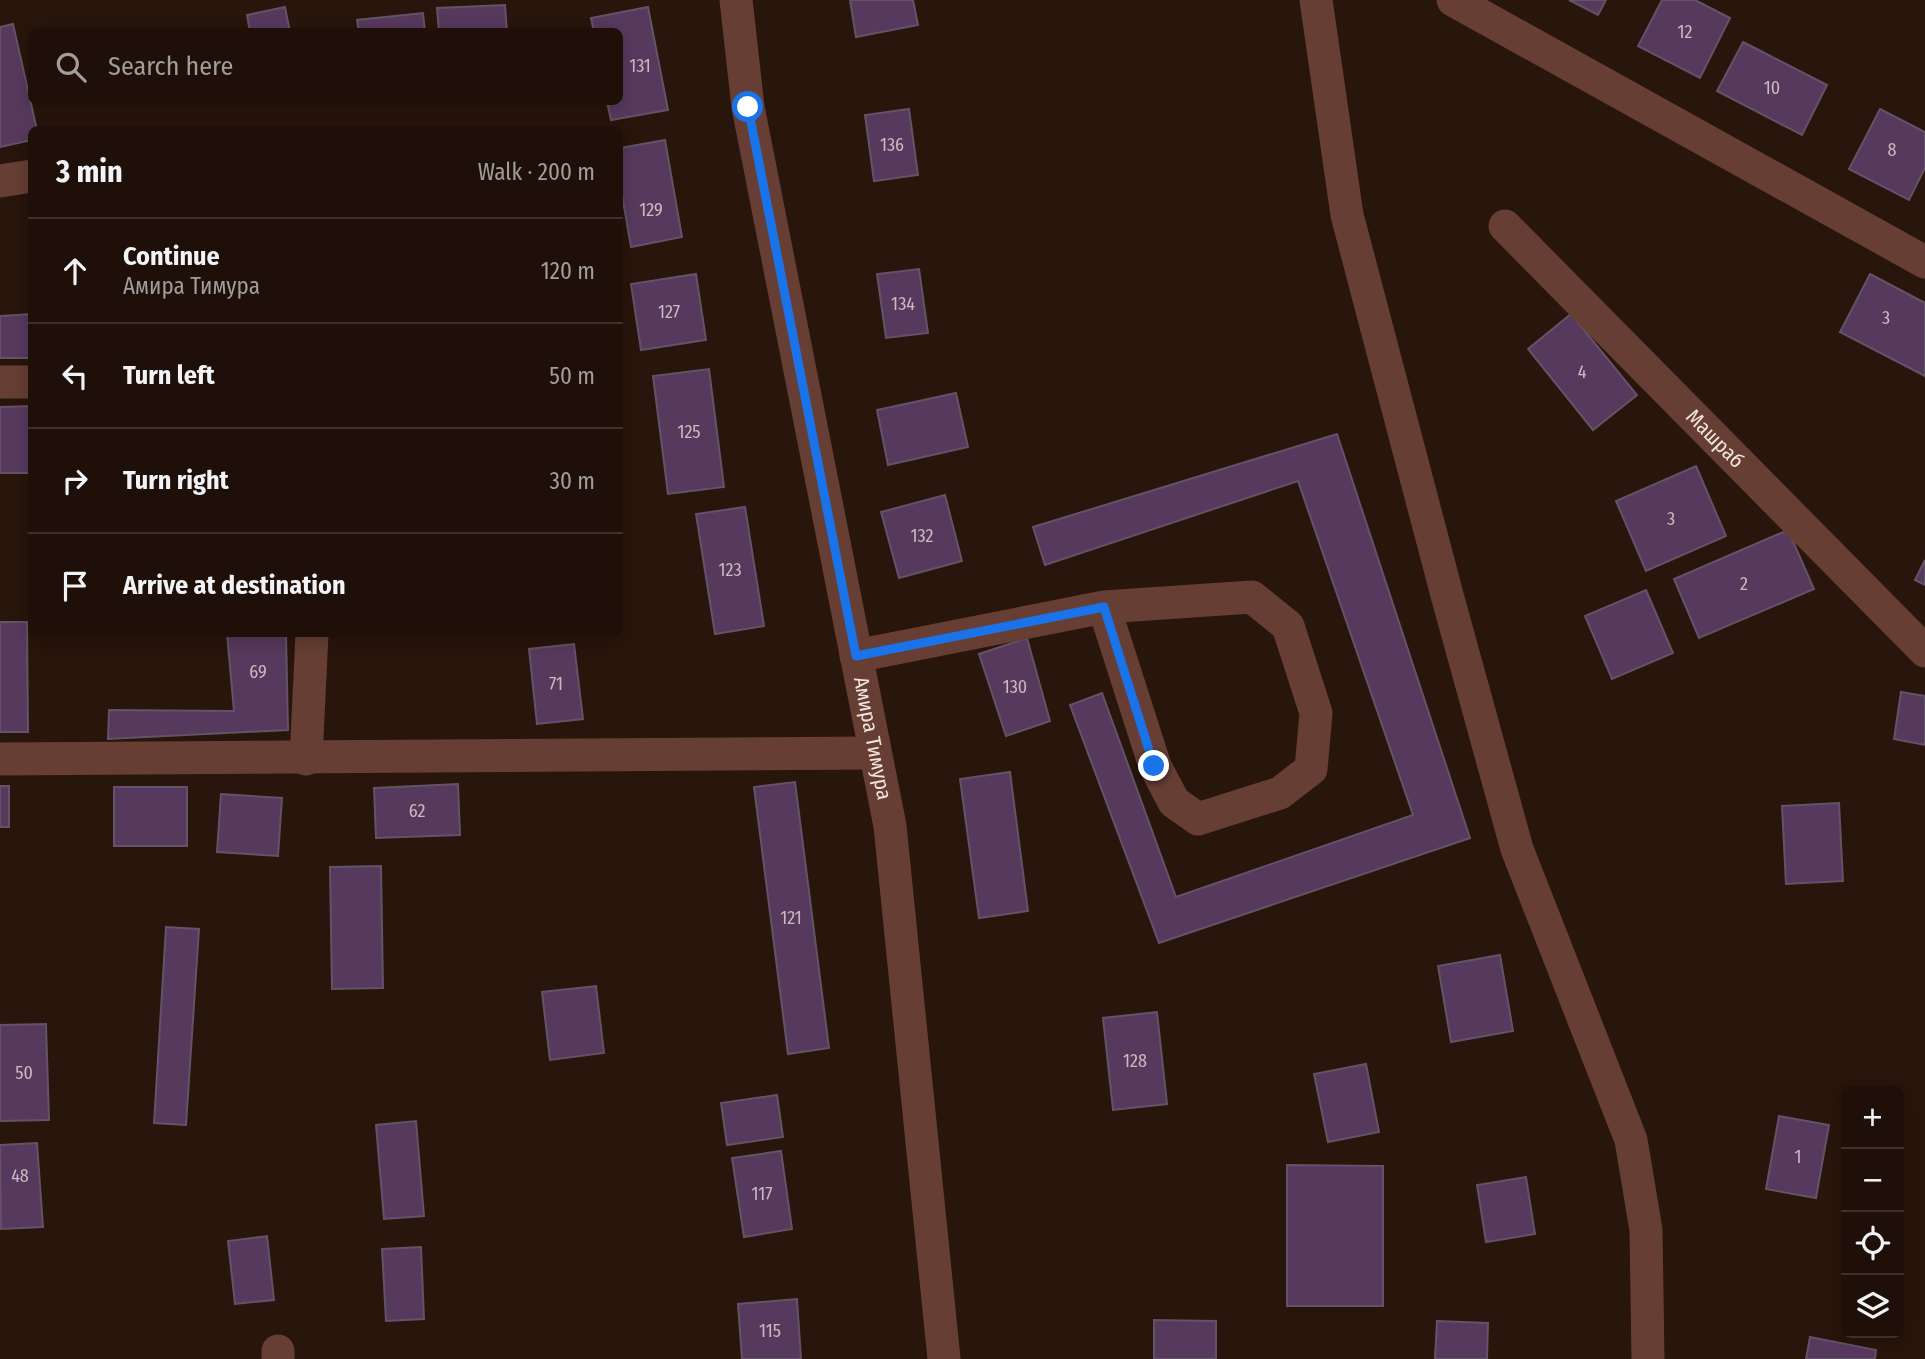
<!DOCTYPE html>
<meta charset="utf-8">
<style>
body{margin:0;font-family:"Fira Sans Condensed",sans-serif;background:#2b1e16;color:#f1f3f6}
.controls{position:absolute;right:21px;bottom:21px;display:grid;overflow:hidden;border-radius:10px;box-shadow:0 4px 18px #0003}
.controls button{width:63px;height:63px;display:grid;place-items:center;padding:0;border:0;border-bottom:2px solid #3c3029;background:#1e1008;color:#f1f3f6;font:35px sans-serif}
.stop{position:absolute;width:21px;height:21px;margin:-16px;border:5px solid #1a73e8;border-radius:50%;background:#fff}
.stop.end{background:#1a73e8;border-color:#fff;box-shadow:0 2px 7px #0008}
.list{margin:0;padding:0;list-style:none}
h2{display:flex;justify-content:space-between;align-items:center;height:91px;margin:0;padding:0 28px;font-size:30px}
h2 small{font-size:23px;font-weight:400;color:#a19d9c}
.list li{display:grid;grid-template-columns:46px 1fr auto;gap:21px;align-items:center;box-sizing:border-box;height:105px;padding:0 28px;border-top:2px solid #3c3029}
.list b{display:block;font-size:26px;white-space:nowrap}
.list p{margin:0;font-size:23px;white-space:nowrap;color:#a19d9c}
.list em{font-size:23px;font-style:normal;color:#a19d9c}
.icon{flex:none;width:38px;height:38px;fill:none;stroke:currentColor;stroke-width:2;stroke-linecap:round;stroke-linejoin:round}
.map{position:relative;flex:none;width:1925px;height:1359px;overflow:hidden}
.search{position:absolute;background:#1e1008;box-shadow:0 4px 18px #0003;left:28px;top:28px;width:595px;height:77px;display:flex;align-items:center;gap:18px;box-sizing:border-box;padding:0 24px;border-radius:10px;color:#a19d9c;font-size:26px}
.panel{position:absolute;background:#1e1008;box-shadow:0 4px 18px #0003;left:28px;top:126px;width:595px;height:511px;border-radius:10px}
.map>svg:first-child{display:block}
</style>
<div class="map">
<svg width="1925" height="1359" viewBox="0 0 1925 1359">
<rect width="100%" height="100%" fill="#28150b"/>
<!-- building -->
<g fill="#57395e" stroke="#635366" stroke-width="2">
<path d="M850,0H913L918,25L856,37Z"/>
<path d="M1569,0H1606L1598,15Z"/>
<path d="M1662,0H1695L1730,18L1700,78L1638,46Z"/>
<path d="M505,5L507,32H439L437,8Z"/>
<path d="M285,7L290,32H250L247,15Z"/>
<path d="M648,7L668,110L611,120L607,102H620V32H594L591,18Z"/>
<path d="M423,13L425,32H359L357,20Z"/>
<path d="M13,24L37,130H32V140L0,147V27Z"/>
<path d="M1743,42L1827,85L1802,135L1717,91Z"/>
<path d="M909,109L918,175L874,181L865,115Z"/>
<path d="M1880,109L1925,132V168L1909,200L1849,169Z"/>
<path d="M665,140L682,237L631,247L620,183V148Z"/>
<path d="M919,269L928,333L886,338L877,274Z"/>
<path d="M696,274L706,340L641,350L631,284Z"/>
<path d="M1870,274L1925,303V376L1840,332Z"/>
<path d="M32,314V358H0V316Z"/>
<path d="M1571,314L1637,395L1593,430L1528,349Z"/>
<path d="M709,369L724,487L668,494L653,376Z"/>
<path d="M956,393L968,447L888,465L877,410Z"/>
<path d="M32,406V473H0V407Z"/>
<path d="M1337,434L1470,838L1159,943L1070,705L1102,693L1176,897L1413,815L1298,481L1045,565L1033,527Z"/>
<path d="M1696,466L1726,536L1646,571L1616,501Z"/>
<path d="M945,495L962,561L899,578L881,512Z"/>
<path d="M745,507L764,626L715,634L696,514Z"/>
<path d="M1788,530L1814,589L1699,638L1674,579Z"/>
<path d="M1925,560V585L1915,580Z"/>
<path d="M1646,590L1673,653L1612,679L1585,616Z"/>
<path d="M0,622H27L28,732H0Z"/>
<path d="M227,634H286L288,730L108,739L109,710L234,711Z"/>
<path d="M1027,638L1050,721L1006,736L979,654Z"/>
<path d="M574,644L583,719L537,724L529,649Z"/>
<path d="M1901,692L1925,696V745L1894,739Z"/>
<path d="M1010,772L1028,911L979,918L960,779Z"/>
<path d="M795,782L829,1048L788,1054L754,787Z"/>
<path d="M458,784L460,835L376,838L374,788Z"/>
<rect x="0" y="786" width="9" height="41"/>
<rect x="114" y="787" width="73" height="59"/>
<path d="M221,794L282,798L278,856L217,852Z"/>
<path d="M1839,803L1843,881L1786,884L1782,806Z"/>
<path d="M381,866L383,988L332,989L330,867Z"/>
<path d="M166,927L199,929L186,1125L154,1123Z"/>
<path d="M1500,955L1513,1031L1451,1042L1438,966Z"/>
<path d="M596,986L604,1053L550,1060L542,992Z"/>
<path d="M1157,1012L1167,1104L1113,1110L1103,1018Z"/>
<path d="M46,1024L49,1120L0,1121V1025Z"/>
<path d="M1366,1064L1379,1132L1328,1142L1314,1074Z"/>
<path d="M777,1095L783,1137L727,1145L721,1103Z"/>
<path d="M1779,1116L1829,1125L1816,1198L1766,1189Z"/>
<path d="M416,1121L424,1216L384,1219L376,1125Z"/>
<path d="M37,1143L43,1227L1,1229L0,1145Z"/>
<path d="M781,1151L792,1229L744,1237L732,1158Z"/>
<path d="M1287,1165L1383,1166V1306H1287Z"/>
<path d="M1526,1177L1535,1234L1486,1242L1477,1185Z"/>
<path d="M267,1236L274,1300L235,1304L228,1241Z"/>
<path d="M421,1247L424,1319L386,1321L382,1249Z"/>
<path d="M797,1299L801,1359H742L738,1304Z"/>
<path d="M1154,1320L1216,1321V1359H1154Z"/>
<path d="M1437,1321L1488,1323L1487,1359H1435Z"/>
<path d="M1810,1337L1876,1350L1875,1359H1806Z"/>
</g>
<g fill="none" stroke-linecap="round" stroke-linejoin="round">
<!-- minor -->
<g stroke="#663e34" stroke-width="33">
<path id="s1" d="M736,0L748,107L890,826L944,1359"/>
<path d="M1316,0L1347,215L1447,595L1517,849L1631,1140L1646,1230L1648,1359"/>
<path d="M1453,0L1925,262"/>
<path d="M0,181L32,176"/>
<path id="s2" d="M1505,226L1925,651"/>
<path d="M0,382H32"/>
<path d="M856,656L1104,607L1252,597L1288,626L1316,713L1311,769L1280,793L1198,819L1174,802L1155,766L1104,607"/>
<path d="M0,759L875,753"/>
<path d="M306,759L312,634"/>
<path d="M278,1351V1359"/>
</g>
</g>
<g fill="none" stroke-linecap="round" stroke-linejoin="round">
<!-- route -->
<path stroke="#1a73e8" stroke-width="9" d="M748,107L856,656L1104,607L1154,766"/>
</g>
<g text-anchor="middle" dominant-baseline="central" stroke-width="6" stroke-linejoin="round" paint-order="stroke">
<!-- number labels -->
<g font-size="18" fill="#cbb9bd">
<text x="1685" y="32">12</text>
<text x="640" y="66">131</text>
<text x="1772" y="88">10</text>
<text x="892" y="145">136</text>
<text x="1892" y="150">8</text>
<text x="651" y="210">129</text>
<text x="903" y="304">134</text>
<text x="669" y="312">127</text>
<text x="1886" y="318">3</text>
<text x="1582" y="372">4</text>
<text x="689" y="432">125</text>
<text x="1671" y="519">3</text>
<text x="922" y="536">132</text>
<text x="730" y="570">123</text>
<text x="1744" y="584">2</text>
<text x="258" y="672">69</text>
<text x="556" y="684">71</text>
<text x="1015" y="687">130</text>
<text x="417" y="811">62</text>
<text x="791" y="918">121</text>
<text x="1135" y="1061">128</text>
<text x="24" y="1073">50</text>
<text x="1798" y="1157">1</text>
<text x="20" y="1176">48</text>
<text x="762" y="1194">117</text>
<text x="770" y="1331">115</text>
</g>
<!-- street labels -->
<g font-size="21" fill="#f2e4dd" stroke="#0b0402">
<text stroke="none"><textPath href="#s2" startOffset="299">Машраб</textPath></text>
<text stroke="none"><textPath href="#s1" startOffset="751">Амира Тимура</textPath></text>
</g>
</g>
</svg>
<div class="controls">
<button>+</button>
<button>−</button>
<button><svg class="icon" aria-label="locate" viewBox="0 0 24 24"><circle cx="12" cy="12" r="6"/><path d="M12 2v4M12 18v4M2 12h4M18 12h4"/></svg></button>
<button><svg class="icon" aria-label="layers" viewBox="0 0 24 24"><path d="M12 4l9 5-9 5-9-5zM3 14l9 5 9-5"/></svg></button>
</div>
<div class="stop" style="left:748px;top:107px"></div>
<div class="stop end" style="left:1154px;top:766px"></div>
<div class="search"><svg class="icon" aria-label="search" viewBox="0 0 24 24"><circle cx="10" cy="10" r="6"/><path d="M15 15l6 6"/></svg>Search here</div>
<section class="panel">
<h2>3 min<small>Walk · 200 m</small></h2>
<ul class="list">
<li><svg class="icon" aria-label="ahead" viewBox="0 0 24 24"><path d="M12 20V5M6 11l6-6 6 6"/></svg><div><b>Continue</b><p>Амира Тимура</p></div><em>120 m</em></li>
<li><svg class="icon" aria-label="left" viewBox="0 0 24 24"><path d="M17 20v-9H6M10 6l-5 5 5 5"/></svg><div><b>Turn left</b></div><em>50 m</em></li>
<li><svg class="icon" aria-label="right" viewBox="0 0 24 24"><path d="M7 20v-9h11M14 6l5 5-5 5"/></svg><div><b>Turn right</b></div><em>30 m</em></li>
<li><svg class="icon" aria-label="arrive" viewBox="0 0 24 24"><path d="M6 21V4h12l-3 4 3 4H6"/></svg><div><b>Arrive at destination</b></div></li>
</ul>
</section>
</div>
